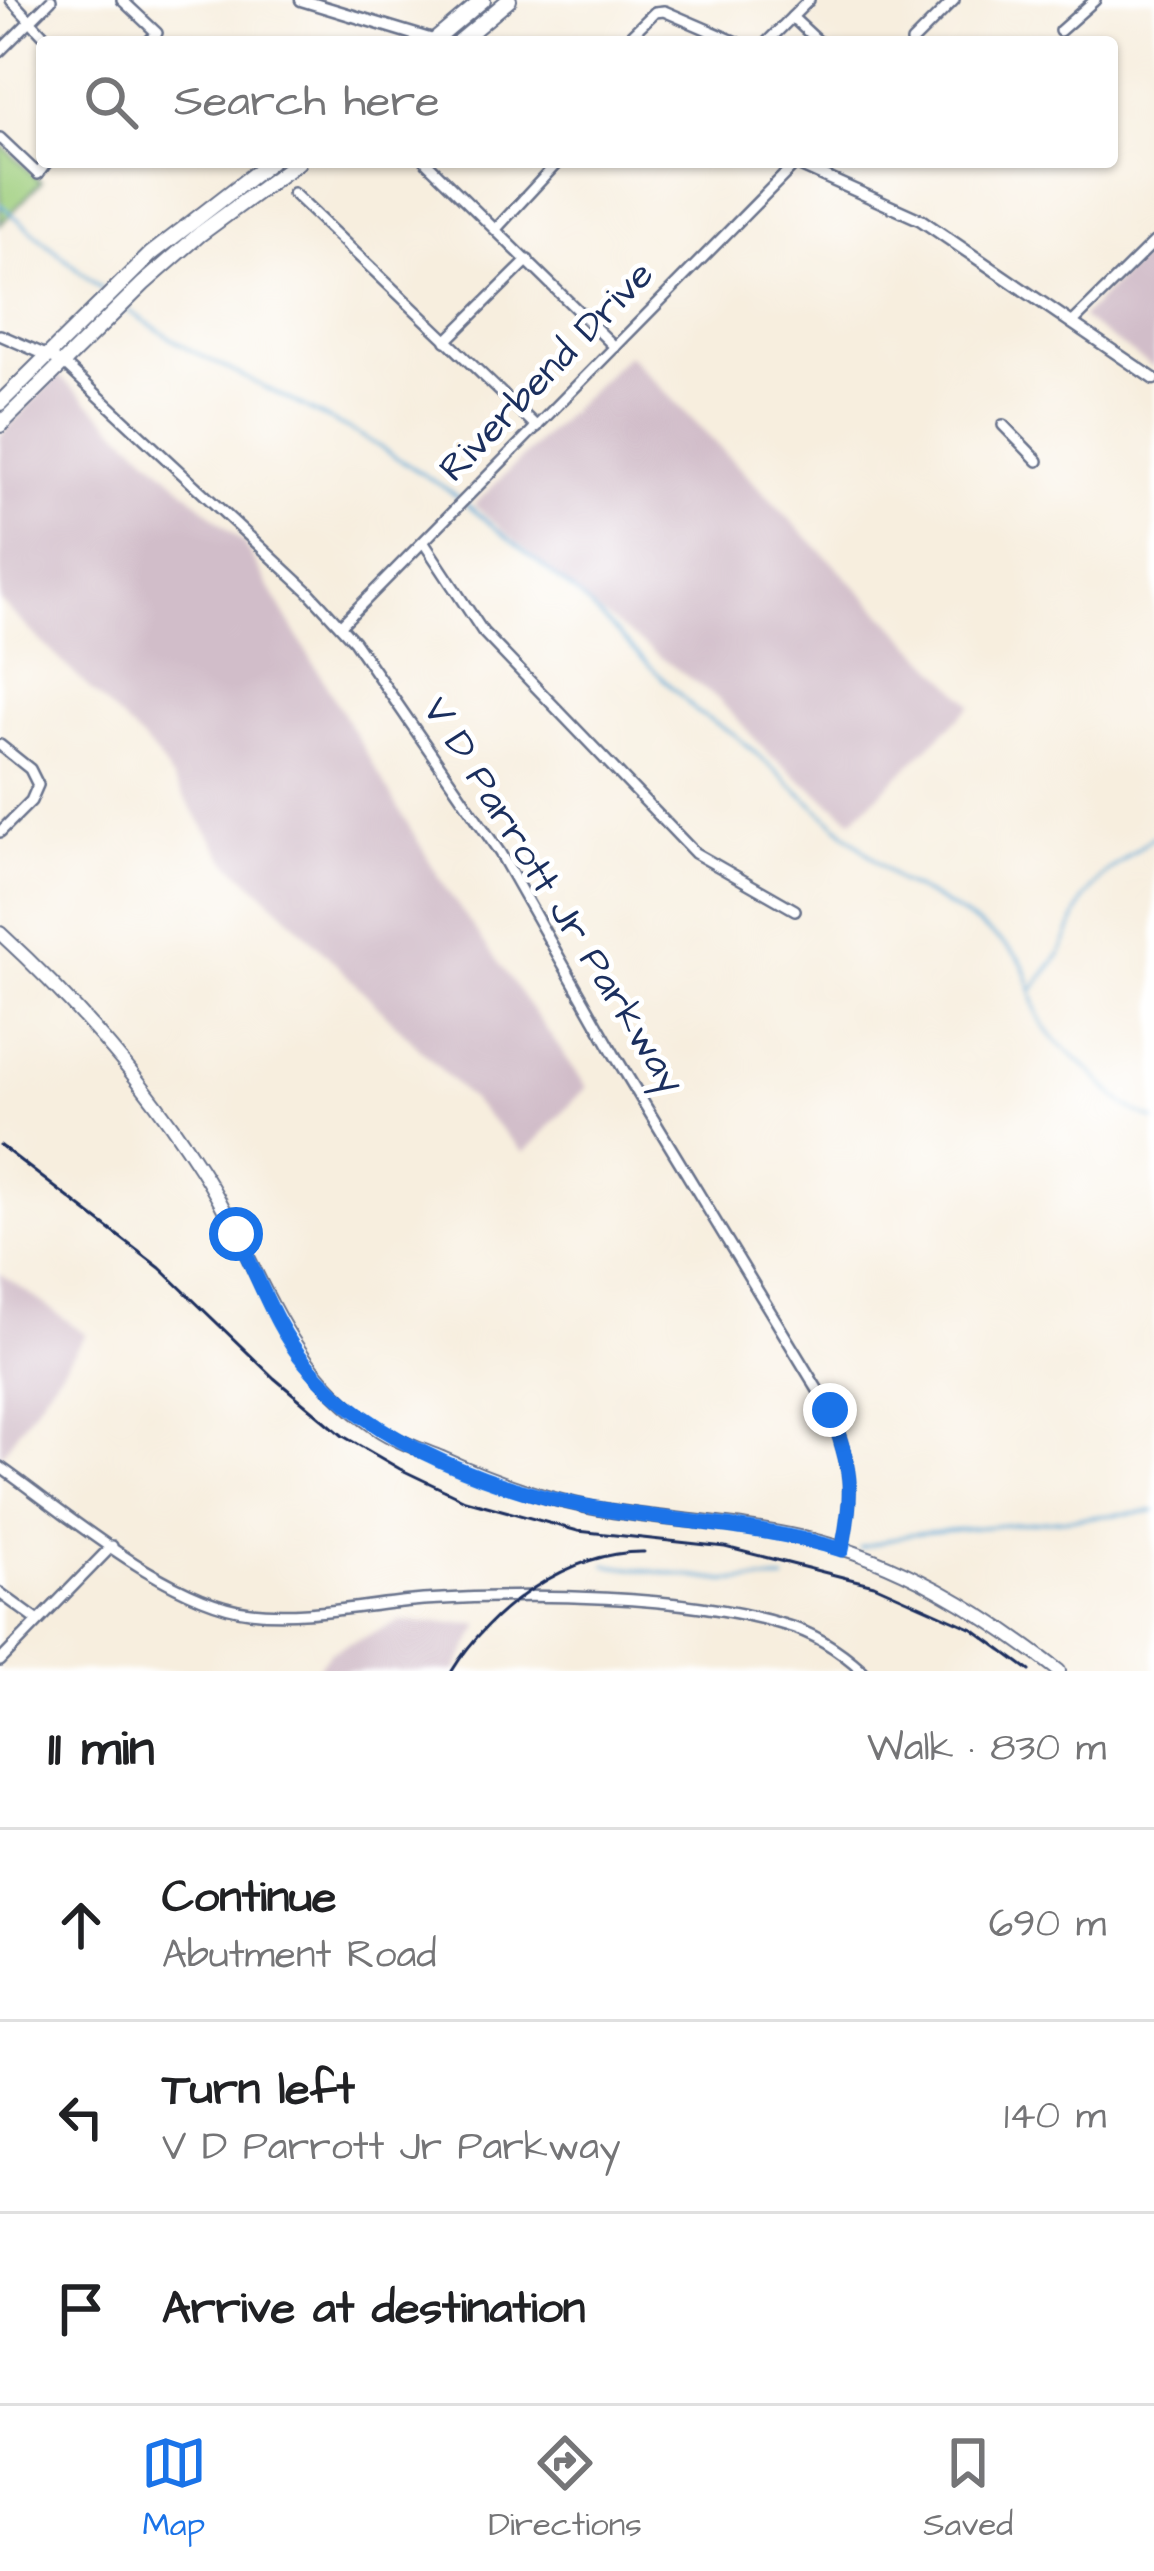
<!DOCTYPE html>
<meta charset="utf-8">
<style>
body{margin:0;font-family:"Architects Daughter",sans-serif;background:#f2f2f2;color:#202124}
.stop{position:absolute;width:36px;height:36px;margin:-27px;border:9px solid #1a73e8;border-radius:50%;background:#fff}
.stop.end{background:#1a73e8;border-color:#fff;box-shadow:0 3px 12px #0008}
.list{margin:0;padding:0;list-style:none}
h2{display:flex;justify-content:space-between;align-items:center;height:156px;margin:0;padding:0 48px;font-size:51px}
h2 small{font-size:39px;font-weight:400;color:#757577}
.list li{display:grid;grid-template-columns:78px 1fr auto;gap:36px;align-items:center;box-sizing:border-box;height:192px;padding:0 48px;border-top:3px solid #e0e0e0}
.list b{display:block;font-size:45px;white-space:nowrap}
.list p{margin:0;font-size:39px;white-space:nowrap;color:#757577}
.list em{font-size:39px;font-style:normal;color:#757577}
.icon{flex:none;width:66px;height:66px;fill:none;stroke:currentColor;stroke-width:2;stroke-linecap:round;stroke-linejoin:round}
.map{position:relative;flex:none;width:1154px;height:1671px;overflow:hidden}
.search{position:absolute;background:#fff;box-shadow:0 3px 9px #0004;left:36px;right:36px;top:36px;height:132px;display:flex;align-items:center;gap:30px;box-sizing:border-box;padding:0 42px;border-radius:12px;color:#757577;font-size:45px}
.sheet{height:732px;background:#fff}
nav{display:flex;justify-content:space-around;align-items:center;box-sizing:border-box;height:168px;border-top:3px solid #e0e0e0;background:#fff;font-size:33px;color:#757577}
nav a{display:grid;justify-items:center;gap:6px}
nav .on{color:#1a73e8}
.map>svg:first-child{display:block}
</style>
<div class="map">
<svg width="1154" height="1671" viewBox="0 0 1154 1671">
<rect width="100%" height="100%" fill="#fff"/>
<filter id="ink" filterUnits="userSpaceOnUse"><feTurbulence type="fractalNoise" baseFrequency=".00833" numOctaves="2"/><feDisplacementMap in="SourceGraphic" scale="24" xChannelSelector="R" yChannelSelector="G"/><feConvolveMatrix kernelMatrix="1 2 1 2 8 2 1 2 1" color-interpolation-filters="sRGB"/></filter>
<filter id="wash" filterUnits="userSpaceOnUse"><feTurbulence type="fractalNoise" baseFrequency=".004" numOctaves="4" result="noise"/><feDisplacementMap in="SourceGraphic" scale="48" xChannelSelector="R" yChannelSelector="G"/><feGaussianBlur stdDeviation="2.7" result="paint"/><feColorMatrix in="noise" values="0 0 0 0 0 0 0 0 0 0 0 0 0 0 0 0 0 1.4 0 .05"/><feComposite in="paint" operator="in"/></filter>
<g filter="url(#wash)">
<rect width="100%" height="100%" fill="#f7eede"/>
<!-- industrial -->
<g fill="#d1bdc9">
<path d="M1154,245V368L1081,318Z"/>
<path d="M628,354L972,705L852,820L770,755L718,699L593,608L474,505Z"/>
<path d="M58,375L243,543L446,889L587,1087L524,1153L286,914L226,860L154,752L0,601V436Z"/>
<path d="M0,1273L86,1334L0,1457Z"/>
<path d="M401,1621L481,1624L455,1671H315L330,1652Z"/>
</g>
<!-- green -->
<path fill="#9dcd7c" stroke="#5c7e6d" stroke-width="3" d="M0,143L41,182L0,225Z"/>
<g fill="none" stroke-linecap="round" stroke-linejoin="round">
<!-- stream -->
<g stroke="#5ba6d3" stroke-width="3">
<path d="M0,204L101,289"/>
<path d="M126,309L188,349L360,435L450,491L578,595L698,713L734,734L900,882C927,892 1008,939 1022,963C1032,980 1032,1000 1039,1016C1051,1042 1070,1051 1089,1070C1113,1094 1121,1107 1154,1120"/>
<path d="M1034,988L1060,954L1083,900L1104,875L1154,836"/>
<path d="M860,1548L909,1534L1154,1511"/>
<path d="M606,1565L724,1581L785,1580"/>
</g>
</g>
</g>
<g filter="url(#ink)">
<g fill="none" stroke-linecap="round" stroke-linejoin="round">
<!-- minor casing -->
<g stroke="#68728b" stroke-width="14">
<g id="minor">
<path d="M11,0L50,42"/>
<path d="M122,0L157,33L148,42"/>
<path d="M792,17L819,42"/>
<path d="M1060,31L1095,0"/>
<path d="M624,42L655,12L664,11L736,42"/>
<path d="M767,42L809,0"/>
<path d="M912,42L954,0"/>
<path d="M0,51L51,0"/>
<path d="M0,138L38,174L47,162"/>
<path d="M426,162L615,347"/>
<path d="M293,193L537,427"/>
<path d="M496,229L558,162"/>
<path d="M1072,323L1154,242"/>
<path d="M0,335L62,362L308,591L354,641L500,853L614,1054L830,1410C851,1467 855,1489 842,1550"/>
<path d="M446,341L528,260"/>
<path d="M1003,425L1038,461"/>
<path d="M424,543L483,632L695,853L795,910"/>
<path d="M341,625L797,162"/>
<path d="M0,745L30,769L38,785L31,801L0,832"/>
<path d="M0,1467C68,1515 168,1602 250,1612C307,1619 366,1604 423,1600C527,1593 686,1594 785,1625C814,1633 841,1651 863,1671"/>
<path d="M0,1593L37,1620"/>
<path d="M0,1661L112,1546"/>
</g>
</g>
<!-- tertiary casing -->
<g stroke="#68728b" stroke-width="15">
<g id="tertiary">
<path d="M301,0L436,41"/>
<path d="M792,162L921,220L1154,379"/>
</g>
</g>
<!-- secondary casing -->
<g stroke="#68728b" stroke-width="16">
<path id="secondary" d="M0,933C76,1003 144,1080 200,1168C260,1261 277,1360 376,1428C395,1441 420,1449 442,1458C495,1482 548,1501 606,1510C671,1521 739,1523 804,1538C898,1559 984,1613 1059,1671"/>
</g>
<!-- primary casing -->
<g stroke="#68728b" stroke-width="18">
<g id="primary">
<path d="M433,42L483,0"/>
<path d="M459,42L509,0"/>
<path d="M0,403L151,254L270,162"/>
<path d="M0,425L143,284L200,234L298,162"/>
</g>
</g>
<!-- minor -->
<use href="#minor" stroke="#fff" stroke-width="9"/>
<!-- tertiary -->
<use href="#tertiary" stroke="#fff" stroke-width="10"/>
<!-- secondary -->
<use href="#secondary" stroke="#fff" stroke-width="12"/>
<!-- primary -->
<use href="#primary" stroke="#fff" stroke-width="14"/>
<!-- rail -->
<g stroke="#1b2f5e" stroke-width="3">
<path d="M0,1145L160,1268L274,1378L343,1436L400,1469L465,1500L578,1531L725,1547L874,1585L973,1629L1030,1671"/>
<path d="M452,1671C490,1608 570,1551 644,1552"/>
</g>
</g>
</g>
<g fill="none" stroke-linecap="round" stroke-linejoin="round" filter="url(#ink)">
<!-- route -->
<path stroke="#1a73e8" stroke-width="15" d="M236,1234C259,1277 274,1326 306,1364C374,1446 503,1494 607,1510C685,1523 766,1526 842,1550C855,1489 851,1467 830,1410"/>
</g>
<g text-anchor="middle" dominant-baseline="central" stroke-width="10" stroke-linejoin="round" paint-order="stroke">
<!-- street labels -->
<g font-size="39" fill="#1b2f5e" stroke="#fff">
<text transform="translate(547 372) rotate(-46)">Riverbend Drive</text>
<text transform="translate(553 896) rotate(58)">V D Parrott Jr Parkway</text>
</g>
</g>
</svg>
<div class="stop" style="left:236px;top:1234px"></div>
<div class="stop end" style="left:830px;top:1410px"></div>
<div class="search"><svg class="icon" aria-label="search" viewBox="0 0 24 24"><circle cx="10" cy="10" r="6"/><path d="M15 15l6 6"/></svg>Search here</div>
</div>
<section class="sheet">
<h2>11 min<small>Walk · 830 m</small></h2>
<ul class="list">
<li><svg class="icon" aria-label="ahead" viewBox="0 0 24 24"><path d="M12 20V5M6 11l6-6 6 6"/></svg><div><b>Continue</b><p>Abutment Road</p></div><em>690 m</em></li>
<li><svg class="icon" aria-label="left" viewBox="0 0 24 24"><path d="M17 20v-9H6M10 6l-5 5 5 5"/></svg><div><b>Turn left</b><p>V D Parrott Jr Parkway</p></div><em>140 m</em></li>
<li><svg class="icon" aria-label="arrive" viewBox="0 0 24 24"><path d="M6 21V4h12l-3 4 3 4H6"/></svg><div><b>Arrive at destination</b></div></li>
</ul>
</section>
<nav>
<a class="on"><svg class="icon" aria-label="map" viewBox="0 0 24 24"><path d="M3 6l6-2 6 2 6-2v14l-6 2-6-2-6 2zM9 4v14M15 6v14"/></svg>Map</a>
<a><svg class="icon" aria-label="directions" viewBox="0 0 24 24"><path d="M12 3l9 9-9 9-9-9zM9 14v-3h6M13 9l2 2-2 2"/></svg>Directions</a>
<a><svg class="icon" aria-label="saved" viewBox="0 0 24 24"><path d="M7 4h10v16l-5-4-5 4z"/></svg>Saved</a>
</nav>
